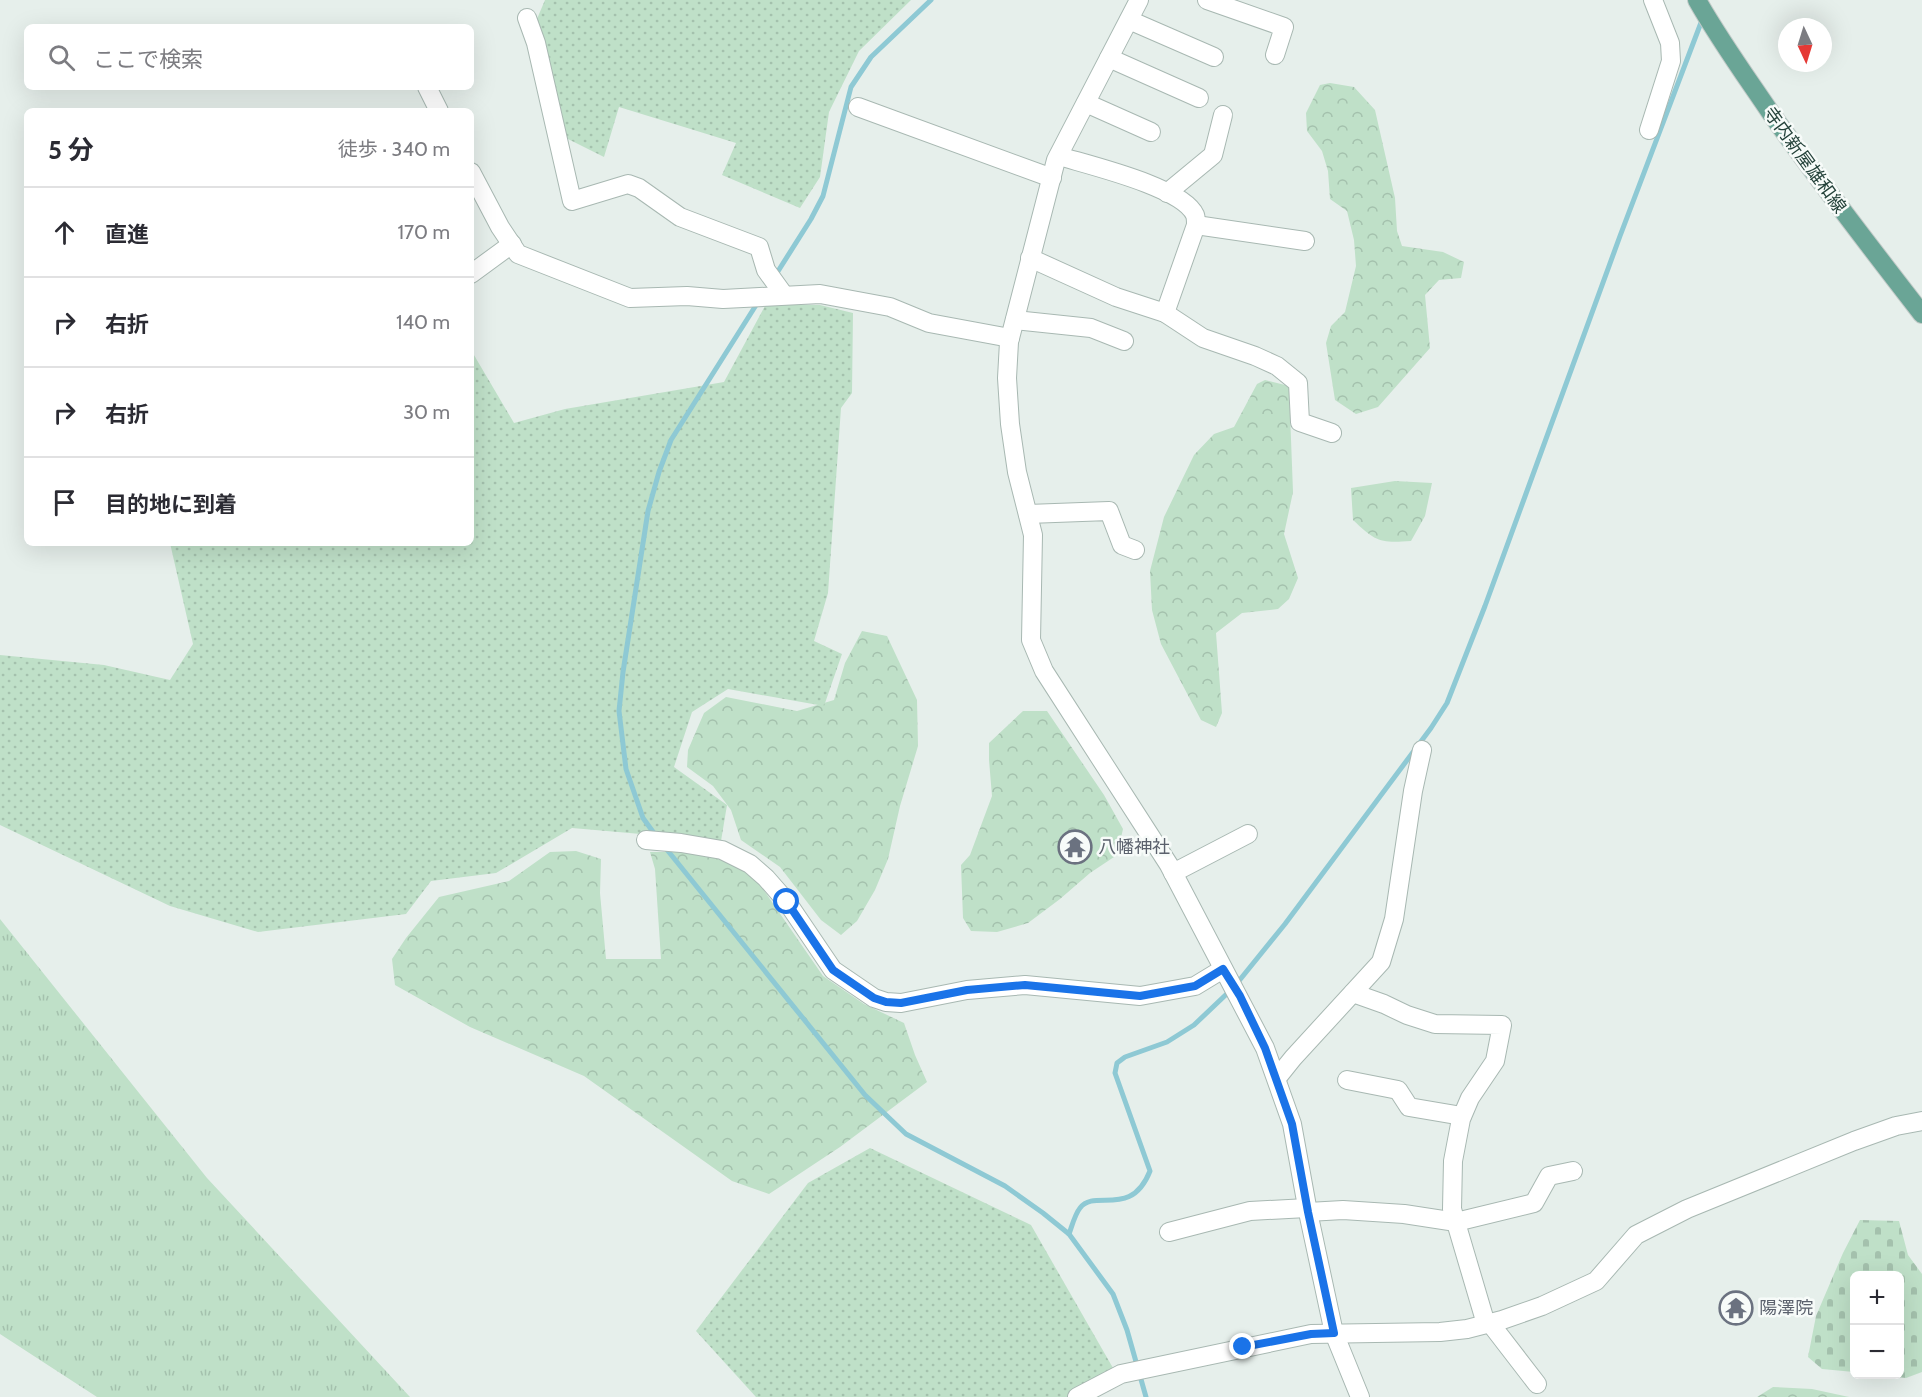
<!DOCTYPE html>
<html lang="ja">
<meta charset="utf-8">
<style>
body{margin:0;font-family:Cabin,"Noto Sans JP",sans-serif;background:#f7f7f7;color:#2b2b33}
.controls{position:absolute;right:18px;bottom:18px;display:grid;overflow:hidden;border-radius:9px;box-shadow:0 6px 24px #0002}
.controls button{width:54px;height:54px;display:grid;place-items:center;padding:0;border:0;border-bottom:2px solid #e1e1e2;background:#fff;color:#2b2b33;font:30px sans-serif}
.compass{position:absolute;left:1778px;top:18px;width:54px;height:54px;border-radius:50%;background:#fff;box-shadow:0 6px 24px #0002;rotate:176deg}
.stop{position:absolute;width:18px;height:18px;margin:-14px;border:4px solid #1a73e8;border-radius:50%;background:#fff}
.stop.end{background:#1a73e8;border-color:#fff;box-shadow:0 2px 6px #0008}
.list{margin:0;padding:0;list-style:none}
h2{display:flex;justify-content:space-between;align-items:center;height:78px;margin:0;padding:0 24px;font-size:26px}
h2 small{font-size:20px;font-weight:400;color:#7c7c81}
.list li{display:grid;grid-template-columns:39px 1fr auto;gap:18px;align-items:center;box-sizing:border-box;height:90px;padding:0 24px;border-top:2px solid #e1e1e2}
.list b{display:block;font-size:22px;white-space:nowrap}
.list em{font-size:20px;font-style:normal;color:#7c7c81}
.icon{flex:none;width:33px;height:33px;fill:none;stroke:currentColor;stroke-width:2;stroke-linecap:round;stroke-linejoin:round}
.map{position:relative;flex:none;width:1922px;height:1397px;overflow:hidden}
.search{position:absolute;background:#fff;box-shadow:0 6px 24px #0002;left:24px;top:24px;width:450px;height:66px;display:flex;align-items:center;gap:15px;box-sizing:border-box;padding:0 21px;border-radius:9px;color:#7c7c81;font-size:22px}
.panel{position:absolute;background:#fff;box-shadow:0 6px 24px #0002;left:24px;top:108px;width:450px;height:438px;border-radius:9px}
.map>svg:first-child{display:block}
</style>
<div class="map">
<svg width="1922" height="1397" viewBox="0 0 1922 1397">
<defs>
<pattern id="grass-tufts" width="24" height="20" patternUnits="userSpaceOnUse" patternTransform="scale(1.5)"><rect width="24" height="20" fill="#bfe0c8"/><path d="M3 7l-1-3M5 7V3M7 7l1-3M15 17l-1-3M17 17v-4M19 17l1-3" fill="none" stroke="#a4c1ad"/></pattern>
<pattern id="forest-crowns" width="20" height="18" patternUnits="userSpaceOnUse" patternTransform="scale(1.5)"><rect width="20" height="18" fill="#bfe0c8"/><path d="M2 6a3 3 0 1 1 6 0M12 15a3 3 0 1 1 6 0" fill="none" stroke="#a4c1ad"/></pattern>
<pattern id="cemetery-stones" width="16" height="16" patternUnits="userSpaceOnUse" patternTransform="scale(1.5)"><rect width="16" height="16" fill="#bfe0c8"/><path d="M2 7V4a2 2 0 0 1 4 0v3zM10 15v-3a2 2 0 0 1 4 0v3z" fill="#a4c1ad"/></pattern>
<pattern id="park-dots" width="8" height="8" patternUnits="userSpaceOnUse" patternTransform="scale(1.5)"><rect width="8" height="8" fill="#bfe0c8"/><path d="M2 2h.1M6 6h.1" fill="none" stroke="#a4c1ad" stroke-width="1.8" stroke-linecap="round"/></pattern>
</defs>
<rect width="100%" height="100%" fill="#e6efeb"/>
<!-- grass -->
<path fill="url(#grass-tufts)" d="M0,919L207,1178L410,1397H97L0,1334Z"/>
<!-- forest -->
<g fill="url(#forest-crowns)">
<path d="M1330,83L1354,87L1375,110L1395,198L1397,231L1402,246L1443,252L1464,262L1461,278L1439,280L1425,295L1430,348L1378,407L1356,414L1335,400L1326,343L1331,326L1345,312L1356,266L1354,240L1347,211L1330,199L1328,171L1322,151L1307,131L1306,113L1320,85Z"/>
<path d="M1265,380L1289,386L1293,492L1284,534L1298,578L1289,599L1278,609L1242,613L1216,633L1222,713L1216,727L1201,720L1161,644L1152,610L1150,571L1164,517L1194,455L1214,434L1234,427L1257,384Z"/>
<path d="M1395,481L1432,483L1425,516L1411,541C1380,543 1376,542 1353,520L1351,488Z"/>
<path d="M862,631L887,636L917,700L918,746L900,806L888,859L875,890L857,921L841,935L821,920L780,867L741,840L731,810L713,786L687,767L688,750L704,713L726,697L797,711L834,700L845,663Z"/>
<path d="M1023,711H1047L1104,795L1123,829L1117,855L1090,873L1060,899L1028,923L997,932L971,931L963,918L961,865L970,855L992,796L989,760V743Z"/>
<path d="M576,851L601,859L600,893L606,959H661L655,869L650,852H683L721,857L752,873L823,976L864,1004L904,1023L915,1055L927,1082L840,1147L769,1194L732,1181L584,1076L470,1027L395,985L392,959L406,938L439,897L509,881L550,852Z"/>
<path d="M1773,1387L1812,1389L1849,1397H1757Z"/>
</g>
<!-- cemetery -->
<path fill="url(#cemetery-stones)" d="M1860,1220L1899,1221L1908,1255L1922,1274V1372L1906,1378L1879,1375L1900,1374V1276H1854V1372L1822,1369L1808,1357L1816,1316L1843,1253Z"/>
<!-- park -->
<g fill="url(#park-dots)">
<path d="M545,0H911L859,51L829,112L820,177L800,208L722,175L736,143L619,107L604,157L564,137L534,26Z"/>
<path d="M766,304L820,305L853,313L852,393L841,408L828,593L814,641L842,654L824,706L728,689L692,712L674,767L727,805L721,841L572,828L496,873L431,881L406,914L258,932L170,906L0,825V655L104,665L170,680L193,644L170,543H471V350L514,423L565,409L724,382Z"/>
<path d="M870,1148L1031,1225L1113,1368L1068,1397H756L696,1331L808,1183Z"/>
</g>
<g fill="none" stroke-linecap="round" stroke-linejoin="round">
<!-- stream -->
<g stroke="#8ec9d4" stroke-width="5">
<path d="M775,276L811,219L823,196L851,87L871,57L931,0"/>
<path d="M656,836L643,818L626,769L619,711L623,672L648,511L659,472L671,440L758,302"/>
<path d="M664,846L865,1095L906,1134L1005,1186L1043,1213L1069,1234L1113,1294L1127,1330L1146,1397"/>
<path d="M1069,1234C1072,1226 1075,1214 1080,1208C1095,1188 1131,1219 1150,1171L1115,1073L1117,1063L1125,1057L1167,1042L1194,1025L1234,987L1285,924L1431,728L1447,703L1485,606L1620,236L1702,20"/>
</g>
<!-- minor casing -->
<g stroke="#a8b8b2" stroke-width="20">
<g id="minor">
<path d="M1139,0L1056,160L1009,342L1007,378L1010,424L1017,472L1033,535L1031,640L1044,671L1169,865L1265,1048L1292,1124L1308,1212L1334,1333L1360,1397"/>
<path d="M1207,0L1284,27L1275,55"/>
<path d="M527,18L536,43L572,201L628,184L639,188L680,217L759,247L766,270L784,295"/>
<path d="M1129,20L1214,57"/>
<path d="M1109,58L1199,98"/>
<path d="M427,87L439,111"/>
<path d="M1086,103L1151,132"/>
<path d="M858,107L1052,178"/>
<path d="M1649,130L1671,61L1670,43L1653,0"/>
<path d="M1059,156C1088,165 1183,187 1195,215C1196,218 1196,222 1196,225L1165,313"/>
<path d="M471,172L500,227L518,254L630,298L687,296L723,299L820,294L890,307L929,323L1010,338"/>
<path d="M1167,193L1213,155L1223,115"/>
<path d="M1196,225L1305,241"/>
<path d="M1030,258L1116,297L1165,313L1203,338L1255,356L1277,366L1298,383L1300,422L1332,433"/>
<path d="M471,274L512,244"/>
<path d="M1015,320L1091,328L1124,341"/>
<path d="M1028,514L1109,511L1122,545L1135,550"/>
<path d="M646,840L681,843L722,850L750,864L766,878L787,902L833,970L874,998L886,1002L901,1003L967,990L1025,985L1140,996L1195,986L1223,969"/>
<path d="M1173,873L1248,834"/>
<path d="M1353,993L1384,1004L1407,1015L1435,1024L1502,1025L1495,1061L1470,1098L1461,1119L1453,1161L1452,1209L1486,1324"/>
<path d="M1277,1078L1293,1058L1381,962L1394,919L1413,791L1422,750"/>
<path d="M1347,1080L1398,1090L1409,1107L1462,1116"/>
<path d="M1308,1212L1343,1210L1404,1214L1456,1222L1534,1203L1549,1176L1573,1171"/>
<path d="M1169,1232L1250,1211L1307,1208"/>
<path d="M1490,1323L1537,1384"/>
<path d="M1077,1397L1121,1374L1311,1334L1440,1332L1467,1329L1502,1320L1542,1306L1596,1281L1636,1235L1687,1209L1854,1141L1896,1126L1922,1121"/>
</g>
</g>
<!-- primary casing -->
<g stroke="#c2cac8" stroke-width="20">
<path id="primary" d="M1697,0C1719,39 1745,75 1770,112C1819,181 1870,247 1922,314"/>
</g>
<!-- minor -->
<use href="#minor" stroke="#fff" stroke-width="18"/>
<!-- primary -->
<use href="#primary" stroke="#6aa596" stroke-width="18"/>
</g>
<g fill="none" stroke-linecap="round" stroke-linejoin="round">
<!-- route -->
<path stroke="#1a73e8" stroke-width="8" d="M787,902L833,970L874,998L886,1002L901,1003L967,990L1025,985L1140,996L1195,986L1223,969L1240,996L1265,1048L1292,1124L1308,1212L1334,1333L1311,1334L1243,1347"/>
</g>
<!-- icons -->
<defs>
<g id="temple-ring" transform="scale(1.725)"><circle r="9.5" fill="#f7fbf9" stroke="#6b7280" stroke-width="1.5"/><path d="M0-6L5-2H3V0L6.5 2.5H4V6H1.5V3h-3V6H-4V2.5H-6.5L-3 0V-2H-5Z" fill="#6b7280"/></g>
</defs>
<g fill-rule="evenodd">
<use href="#temple-ring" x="1075" y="847"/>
<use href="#temple-ring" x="1736" y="1308"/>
</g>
<g text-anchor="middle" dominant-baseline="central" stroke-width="5" stroke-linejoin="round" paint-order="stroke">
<!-- street labels -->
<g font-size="18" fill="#24423a" stroke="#f7fbf9">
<text transform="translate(1805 160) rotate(54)">寺内新屋雄和線</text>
</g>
<!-- worship labels -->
<g font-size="18" fill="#5b616d" stroke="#f7fbf9" text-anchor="start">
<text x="1098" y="847">八幡神社</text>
<text x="1759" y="1308">陽澤院</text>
</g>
</g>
</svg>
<div class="controls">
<button>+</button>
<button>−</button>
</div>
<svg class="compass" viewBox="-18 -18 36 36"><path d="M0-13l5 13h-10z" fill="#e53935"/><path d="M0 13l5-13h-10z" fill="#7c7c81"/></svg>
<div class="stop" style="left:787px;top:902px"></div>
<div class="stop end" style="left:1243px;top:1347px"></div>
<div class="search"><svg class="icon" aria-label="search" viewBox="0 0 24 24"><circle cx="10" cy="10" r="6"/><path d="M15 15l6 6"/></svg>ここで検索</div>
<section class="panel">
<h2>5 分<small>徒歩 · 340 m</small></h2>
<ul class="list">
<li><svg class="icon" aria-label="ahead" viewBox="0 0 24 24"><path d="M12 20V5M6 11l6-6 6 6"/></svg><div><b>直進</b></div><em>170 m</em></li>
<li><svg class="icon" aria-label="right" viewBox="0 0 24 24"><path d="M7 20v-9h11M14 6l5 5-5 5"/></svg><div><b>右折</b></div><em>140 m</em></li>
<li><svg class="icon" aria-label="right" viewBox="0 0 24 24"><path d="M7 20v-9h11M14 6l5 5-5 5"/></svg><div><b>右折</b></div><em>30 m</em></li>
<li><svg class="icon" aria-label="arrive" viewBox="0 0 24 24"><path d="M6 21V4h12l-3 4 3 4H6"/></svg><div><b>目的地に到着</b></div></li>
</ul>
</section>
</div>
